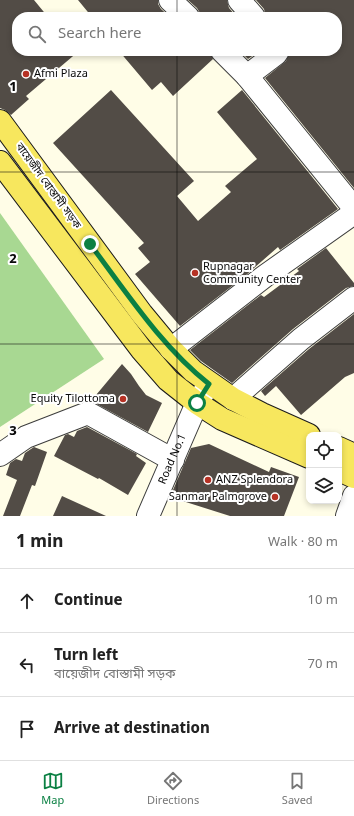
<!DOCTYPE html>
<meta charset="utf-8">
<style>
body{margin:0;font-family:Georgia,"Noto Sans Bengali",serif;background:#f2f2f2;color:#222}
.controls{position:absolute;right:12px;bottom:12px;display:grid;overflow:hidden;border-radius:8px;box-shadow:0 2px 6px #0003}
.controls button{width:36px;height:36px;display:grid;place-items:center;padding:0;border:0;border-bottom:1px solid #e0e0e0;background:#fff;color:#222;font:20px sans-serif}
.stop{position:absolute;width:12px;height:12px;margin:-9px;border:3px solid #0b8043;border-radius:50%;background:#fff}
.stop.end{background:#0b8043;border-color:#fff;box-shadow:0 1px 4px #0008}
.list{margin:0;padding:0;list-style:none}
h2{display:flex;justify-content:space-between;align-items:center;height:52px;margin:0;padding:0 16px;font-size:17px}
h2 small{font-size:13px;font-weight:400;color:#767676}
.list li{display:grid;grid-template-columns:26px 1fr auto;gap:12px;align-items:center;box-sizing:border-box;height:64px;padding:0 16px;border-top:1px solid #e0e0e0}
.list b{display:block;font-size:15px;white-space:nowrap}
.list p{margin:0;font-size:13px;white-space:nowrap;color:#767676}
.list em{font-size:13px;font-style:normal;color:#767676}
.icon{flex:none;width:22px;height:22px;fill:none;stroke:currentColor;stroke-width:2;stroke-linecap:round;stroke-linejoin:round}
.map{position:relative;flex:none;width:354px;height:516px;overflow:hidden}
.search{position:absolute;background:#fff;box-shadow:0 2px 6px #0003;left:12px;right:12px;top:12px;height:44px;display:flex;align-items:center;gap:10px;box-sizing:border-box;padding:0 14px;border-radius:16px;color:#767676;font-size:15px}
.sheet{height:244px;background:#fff}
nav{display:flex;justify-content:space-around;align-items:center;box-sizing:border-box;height:56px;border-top:1px solid #e0e0e0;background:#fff;font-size:11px;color:#767676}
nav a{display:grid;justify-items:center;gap:2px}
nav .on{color:#0b8043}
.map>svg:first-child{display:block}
</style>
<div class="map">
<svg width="354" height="516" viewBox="0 0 354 516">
<rect width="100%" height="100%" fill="#fffde7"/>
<!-- forest -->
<path fill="#a8d892" d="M0,213L104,359L0,427Z"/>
<!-- building -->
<g fill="#524c46">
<path d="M0,0H34L48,17H17V51H79L26,96L29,99L11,115L5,110L0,108Z"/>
<path d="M78,0H158V4L161,9L170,17H92Z"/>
<path d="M188,0H227L229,8L237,17H200V13L197,8Z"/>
<path d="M256,0H354V188L265,78L286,61L290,51H337V17H266L264,9Z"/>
<path d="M119,51H210L213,59L173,96L161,82L152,90Z"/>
<path d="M240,51H259L248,59Z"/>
<path d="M111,90L194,181L177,196L198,221L231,192L225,186L257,159L217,112L242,90L338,209L280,250L278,247L245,276L180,326L135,274L150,262L138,248L144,243L53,143Z"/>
<path d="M326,248L354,283V286L346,288L293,329L232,383L201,361L190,350L261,295L264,297L299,271L297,269Z"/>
<path d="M354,314V373L345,377L301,415L276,386L265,396L261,391L309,349Z"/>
<path d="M122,364L131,374L139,386L146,395L162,403L148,432L91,401Z"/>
<path d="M87,427L137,454L136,456L146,463L128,495L99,478L98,479L54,456L65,435L68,434L74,437L77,431Z"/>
<path d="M209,444L269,472L271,467L299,477L284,516H230L170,497L191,448Z"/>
<path d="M34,447L47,452L35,486L32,485L20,516H3L17,480L6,475L10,463L16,459L22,461L25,453Z"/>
<path d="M62,496L106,516H53Z"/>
</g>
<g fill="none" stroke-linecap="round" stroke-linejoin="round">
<!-- minor casing -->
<g stroke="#3d3d3d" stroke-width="24">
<g id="minor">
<path d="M170,0L188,17"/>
<path d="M239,0L254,17"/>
<path d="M222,51L247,76L354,208"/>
<path d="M247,76L276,54L278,51"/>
<path d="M171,349L265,276L354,213"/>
<path d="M233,399L301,339L354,298"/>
<path d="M0,455L26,437L88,413L173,460"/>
<path id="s1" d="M148,516L197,403L209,384"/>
<path d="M347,516L354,496"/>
</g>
</g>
<!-- major casing -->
<g stroke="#1b1b1b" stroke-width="24">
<g id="major">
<path d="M0,121L142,314L171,349L193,371L233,399L262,414L309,435"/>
<path d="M0,162L141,349L168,380L197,403L222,419L309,457"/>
<path d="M339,448L354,455"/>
<path d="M339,470L354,477"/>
</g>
</g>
<!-- minor -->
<use href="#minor" stroke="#fff" stroke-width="22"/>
<!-- major -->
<use href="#major" stroke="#f7e75e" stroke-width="22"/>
</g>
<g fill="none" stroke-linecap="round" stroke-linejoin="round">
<!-- route -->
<path stroke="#0b8043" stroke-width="5" d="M90,244C127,293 161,346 209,384L197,403"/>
</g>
<!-- grid -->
<path fill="none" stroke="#0a0a0a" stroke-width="1" stroke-opacity="0.55" d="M177,0V17M177,51V516M0,172H354M0,344H354"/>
<!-- markers -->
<g fill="#b63225" stroke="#fff" stroke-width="1.5">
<circle cx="26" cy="74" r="4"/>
<circle cx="195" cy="273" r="4"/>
<circle cx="123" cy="399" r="4"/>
<circle cx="208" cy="480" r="4"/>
<circle cx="275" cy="497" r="4"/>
</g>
<g text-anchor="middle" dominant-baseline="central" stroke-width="4" stroke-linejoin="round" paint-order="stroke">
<!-- poi labels -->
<g font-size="11" fill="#0a0a0a" stroke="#fff" text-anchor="start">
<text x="34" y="74">Afmi Plaza</text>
<text x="203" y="267">Rupnagar<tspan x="203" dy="13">Community Center</tspan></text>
<text x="115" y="399" text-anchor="end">Equity Tilottoma</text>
<text x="216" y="480">ANZ Splendora</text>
<text x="267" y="497" text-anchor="end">Sanmar Palmgrove</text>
</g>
<!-- street labels -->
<g font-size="11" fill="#0a0a0a" stroke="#fff">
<text transform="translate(48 186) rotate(54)">বায়েজীদ বোস্তামী সড়ক</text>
<text stroke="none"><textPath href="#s1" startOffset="62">Road No.1</textPath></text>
</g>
</g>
<g font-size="13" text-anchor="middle" font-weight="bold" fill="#0a0a0a" stroke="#fff" stroke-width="4" stroke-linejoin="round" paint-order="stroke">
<text x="13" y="91">1</text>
<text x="13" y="263">2</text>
<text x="13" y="435">3</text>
</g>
</svg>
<div class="controls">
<button><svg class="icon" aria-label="locate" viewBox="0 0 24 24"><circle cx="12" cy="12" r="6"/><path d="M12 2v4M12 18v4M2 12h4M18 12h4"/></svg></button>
<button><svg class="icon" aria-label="layers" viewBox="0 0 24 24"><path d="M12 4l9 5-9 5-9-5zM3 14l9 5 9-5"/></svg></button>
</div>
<div class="stop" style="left:197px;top:403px"></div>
<div class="stop end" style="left:90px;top:244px"></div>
<div class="search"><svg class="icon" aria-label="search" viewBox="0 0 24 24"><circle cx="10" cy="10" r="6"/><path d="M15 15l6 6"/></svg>Search here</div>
</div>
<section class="sheet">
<h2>1 min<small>Walk · 80 m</small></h2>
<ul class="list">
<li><svg class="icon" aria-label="ahead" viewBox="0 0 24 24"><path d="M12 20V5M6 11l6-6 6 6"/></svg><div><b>Continue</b></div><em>10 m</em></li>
<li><svg class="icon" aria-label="left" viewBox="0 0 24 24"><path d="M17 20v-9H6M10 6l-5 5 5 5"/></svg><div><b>Turn left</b><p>বায়েজীদ বোস্তামী সড়ক</p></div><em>70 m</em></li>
<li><svg class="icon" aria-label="arrive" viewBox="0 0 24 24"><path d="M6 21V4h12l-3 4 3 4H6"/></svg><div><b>Arrive at destination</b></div></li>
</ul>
</section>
<nav>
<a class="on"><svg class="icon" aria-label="map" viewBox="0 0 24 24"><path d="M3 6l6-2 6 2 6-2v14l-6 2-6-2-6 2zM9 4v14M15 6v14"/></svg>Map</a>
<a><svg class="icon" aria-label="directions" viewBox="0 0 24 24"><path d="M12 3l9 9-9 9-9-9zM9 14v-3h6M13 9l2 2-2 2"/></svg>Directions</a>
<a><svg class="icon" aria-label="saved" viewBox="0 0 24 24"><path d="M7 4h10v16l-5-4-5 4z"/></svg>Saved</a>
</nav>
